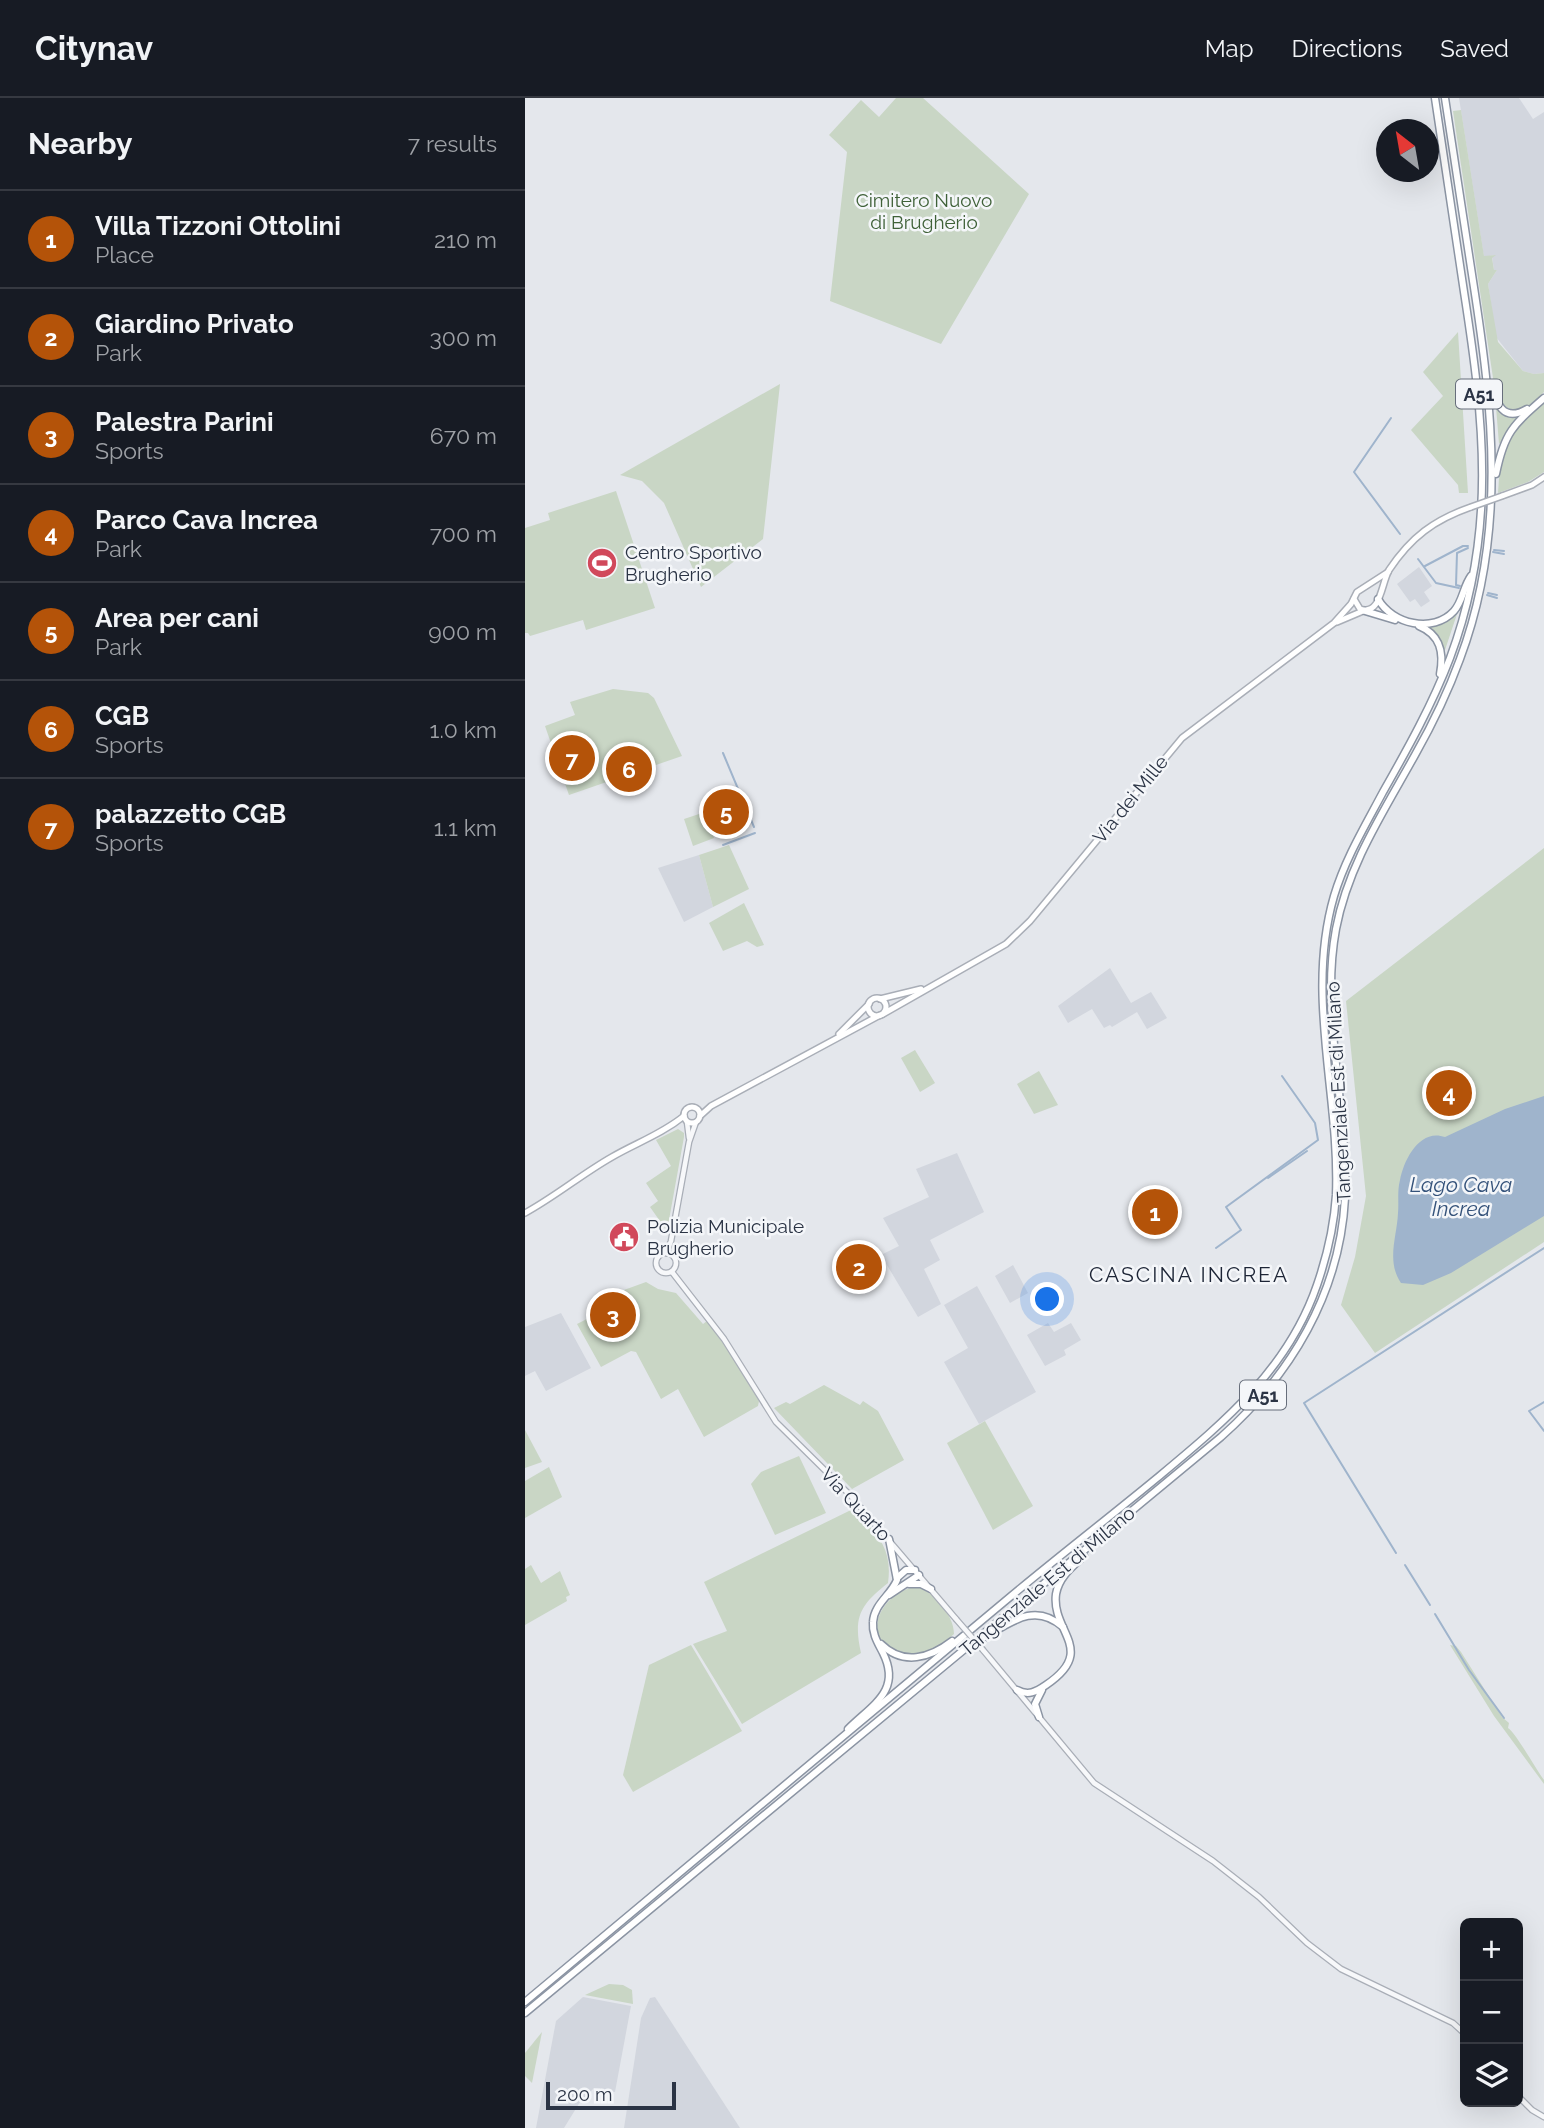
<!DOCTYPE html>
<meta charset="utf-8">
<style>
body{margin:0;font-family:Raleway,sans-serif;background:#242831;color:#f1f3f6}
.controls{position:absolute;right:21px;bottom:21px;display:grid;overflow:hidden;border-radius:10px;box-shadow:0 7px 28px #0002}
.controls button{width:63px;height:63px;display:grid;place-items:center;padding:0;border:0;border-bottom:2px solid #363941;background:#171b24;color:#f1f3f6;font:35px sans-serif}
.compass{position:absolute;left:851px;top:21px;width:63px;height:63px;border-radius:50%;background:#171b24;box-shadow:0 7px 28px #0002;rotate:329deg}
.scale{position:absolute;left:21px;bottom:18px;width:130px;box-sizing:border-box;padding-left:7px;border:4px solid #2b3445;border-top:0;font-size:19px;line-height:24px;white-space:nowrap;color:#2b3445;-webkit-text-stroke:5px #f4f6f9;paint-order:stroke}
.you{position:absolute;left:523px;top:1202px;width:24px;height:24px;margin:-18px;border:5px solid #fff;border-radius:50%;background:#1a73e8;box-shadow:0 0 0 10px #1a73e833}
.badge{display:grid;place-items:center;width:46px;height:46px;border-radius:50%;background:#b45309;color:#fff;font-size:23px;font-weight:700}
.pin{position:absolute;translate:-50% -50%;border:4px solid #fff;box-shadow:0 2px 7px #0006}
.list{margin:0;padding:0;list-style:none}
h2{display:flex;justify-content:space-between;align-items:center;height:91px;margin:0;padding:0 28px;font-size:30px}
h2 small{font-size:23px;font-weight:400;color:#9ea1a6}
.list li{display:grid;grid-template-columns:46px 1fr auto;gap:21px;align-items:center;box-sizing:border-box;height:98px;padding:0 28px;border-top:2px solid #363941}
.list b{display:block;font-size:26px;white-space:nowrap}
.list p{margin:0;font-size:23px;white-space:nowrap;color:#9ea1a6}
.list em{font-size:23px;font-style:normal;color:#9ea1a6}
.icon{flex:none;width:38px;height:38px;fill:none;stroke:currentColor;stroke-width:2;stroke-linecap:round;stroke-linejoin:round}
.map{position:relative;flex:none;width:1019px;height:2030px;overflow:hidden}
header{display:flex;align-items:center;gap:42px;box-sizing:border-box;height:98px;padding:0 35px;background:#171b24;border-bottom:2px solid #363941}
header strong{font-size:33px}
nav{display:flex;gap:38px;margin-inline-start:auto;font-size:24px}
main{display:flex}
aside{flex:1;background:#171b24}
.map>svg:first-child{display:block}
</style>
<header>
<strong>Citynav</strong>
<nav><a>Map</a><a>Directions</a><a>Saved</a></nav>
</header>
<main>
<aside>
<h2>Nearby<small>7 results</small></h2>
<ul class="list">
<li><span class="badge">1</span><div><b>Villa Tizzoni Ottolini</b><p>Place</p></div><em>210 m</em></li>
<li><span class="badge">2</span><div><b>Giardino Privato</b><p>Park</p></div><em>300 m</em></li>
<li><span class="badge">3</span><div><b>Palestra Parini</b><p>Sports</p></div><em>670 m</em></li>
<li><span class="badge">4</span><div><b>Parco Cava Increa</b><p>Park</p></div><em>700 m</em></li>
<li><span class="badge">5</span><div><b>Area per cani</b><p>Park</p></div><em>900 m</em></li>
<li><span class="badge">6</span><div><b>CGB</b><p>Sports</p></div><em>1.0 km</em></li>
<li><span class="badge">7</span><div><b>palazzetto CGB</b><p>Sports</p></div><em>1.1 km</em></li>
</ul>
</aside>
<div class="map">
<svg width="1019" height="2030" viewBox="0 0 1019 2030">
<rect width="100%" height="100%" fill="#e4e7ec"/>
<!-- built -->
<g fill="#d2d6de">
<path d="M934,0H994L1008,21L1019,14V275L1009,276L998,273L971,239L963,186L972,172H969L967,159L970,157L959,159Z"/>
<path d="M894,469L907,488L899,494L905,503L896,509L890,501L885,504L872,486Z"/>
<path d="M174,757L188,809L159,824L133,770Z"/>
<path d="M585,870L606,905L626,894L642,920L622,931L612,914L587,929L585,927L579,930L567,911L543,925L533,908Z"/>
<path d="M432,1055L459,1114L405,1142L415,1162L399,1171L416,1206L393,1219L356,1157L374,1148L358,1120L404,1099L391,1071Z"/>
<path d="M488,1167L503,1195L485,1205L470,1178Z"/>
<path d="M452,1188L511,1294L454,1326L419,1264L443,1250L419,1207Z"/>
<path d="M36,1215L66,1270L21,1293L10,1273L0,1278V1229Z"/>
<path d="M523,1225L529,1234L546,1225L556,1242L539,1252L541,1257L520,1268L502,1237Z"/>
<path d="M58,1899L106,1908L90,1994L69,1990L55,2004L39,2030H11L31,1923Z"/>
<path d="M130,1899L215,2030H99L116,1920L125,1900Z"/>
</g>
<!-- green -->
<g fill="#c9d6c5">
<path d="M371,0H398L504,96L416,246L305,203L322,54L304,37L336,2L354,19Z"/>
<path d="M936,12L959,158L971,157L967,160L969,172H972L963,186L973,244L998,273L1009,276L1019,275V294C1001,312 991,322 971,300L928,13Z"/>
<path d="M933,234L943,395H934L933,387L886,332L918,298L898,274Z"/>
<path d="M255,286L238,441L176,489L139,405L117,383L95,377Z"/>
<path d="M1019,304V374L1003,384L973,395L975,366L988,331Z"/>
<path d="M971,309L976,314L996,318L974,346Z"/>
<path d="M91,393L130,510L61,532L58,522L5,538L3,535H0V430L25,422L23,415Z"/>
<path d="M933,513L919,555L915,542L903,529L917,525Z"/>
<path d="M88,591L123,595L129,600L157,658L44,697L20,628L50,617L45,604Z"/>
<path d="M207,698L217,721L196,731L186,708Z"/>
<path d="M180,714L189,740L168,748L159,721Z"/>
<path d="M204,747L224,791L188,809L174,757Z"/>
<path d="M1019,750V1144L850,1255L816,1207L830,1159L841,1098L821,903Z"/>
<path d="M219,805L239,847L232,849L222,843L198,853L184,825Z"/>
<path d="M390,952L410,985L395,994L376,960Z"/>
<path d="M514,973L533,1007L509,1016L492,986Z"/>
<path d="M153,1031L159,1035V1039L142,1133L125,1109L133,1103L121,1085L146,1068L131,1042Z"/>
<path d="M121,1184L133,1191L151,1195L178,1226L182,1223L198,1242L234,1303L233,1308L179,1339L153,1291L136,1301L111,1254L106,1253L76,1269L52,1226L103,1200L99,1192Z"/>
<path d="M299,1287L335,1307L338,1303L353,1313L379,1362L327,1391L249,1310L261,1304L265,1306Z"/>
<path d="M460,1323L508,1408L468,1432L422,1345Z"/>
<path d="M0,1332L17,1364L0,1370Z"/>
<path d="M274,1358L301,1415L250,1437L226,1386L236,1374Z"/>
<path d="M24,1369L37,1399L0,1420V1383Z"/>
<path d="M328,1411C351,1435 368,1449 363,1485C335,1507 328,1519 336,1555L217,1626L168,1546L202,1533L179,1484Z"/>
<path d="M6,1467L16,1485L35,1473L45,1497L41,1499L42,1503L0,1527V1471Z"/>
<path d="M392,1488C409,1495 429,1517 429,1536C422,1542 415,1548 407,1552C400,1555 392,1555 385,1555C337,1556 344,1498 392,1488Z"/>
<path d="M166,1547L217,1633L108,1694L98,1677L124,1567Z"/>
<path d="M925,1547L931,1548L936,1554L977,1619L984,1625L983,1630C991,1635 1010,1670 1019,1682V1686L969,1618Z"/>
<path d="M84,1886L98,1887L107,1892L108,1906L60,1897Z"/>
<path d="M17,1934L7,1985L0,1978V1955Z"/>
</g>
<!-- water -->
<path fill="#9fb4cc" d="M1019,998V1118L926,1175L898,1187L876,1185C861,1163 872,1139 873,1115C874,1104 872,1093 875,1082C879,1061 895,1030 920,1039L980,1011Z"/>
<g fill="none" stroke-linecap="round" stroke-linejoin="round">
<!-- stream -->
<g stroke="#9fb4cc" stroke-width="2">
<path d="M866,320L829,374L875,436"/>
<path d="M969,452L979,453"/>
<path d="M968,454L979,456"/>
<path d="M893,461L911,485L934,490"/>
<path d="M900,468L938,448H943"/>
<path d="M935,488L931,487L932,455L943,450"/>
<path d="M963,495L972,497"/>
<path d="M962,497L972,500"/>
<path d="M198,655L229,729"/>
<path d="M198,747L230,735"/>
<path d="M743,1080L782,1053"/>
<path d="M691,1150L716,1132L701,1109L793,1042L790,1025L757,978"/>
<path d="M1019,1304L1004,1313L1019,1333"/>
<path d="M871,1455L779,1305L1019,1150"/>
<path d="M880,1467L905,1507"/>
<path d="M910,1516L944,1572L979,1620"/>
</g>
<!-- tertiary casing -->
<g stroke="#a9aeb7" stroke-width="7">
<g id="tertiary">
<path d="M162,1024L164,1040"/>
<circle cx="141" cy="1165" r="10"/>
<path d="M141,1155L146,1143L164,1044L171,1024"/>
<path d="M147,1174L199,1241L251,1324L326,1398L431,1521"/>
<path d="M458,1552L569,1685L688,1763L734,1799L782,1845L816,1871L928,1925L940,1936"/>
<path d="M993,1998L1007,2012L1019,2019"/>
</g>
</g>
<!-- secondary casing -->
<g stroke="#a9aeb7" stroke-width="8">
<g id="secondary">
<path d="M977,398L1007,387L1019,379"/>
<path d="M829,501L835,511C856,518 856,486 864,472C886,439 909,422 946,409"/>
<path d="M812,524L838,513"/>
<circle cx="352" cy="909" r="9"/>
<path d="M355,901L396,891"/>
<path d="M358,916L481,846L505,823L657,640L809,525L826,506L832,494L863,474"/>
<path d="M314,936L344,906"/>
<circle cx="167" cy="1017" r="8"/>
<path d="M175,1018L186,1008L355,917"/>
<path d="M0,1115C31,1098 57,1076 87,1059C111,1045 137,1036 159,1018"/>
</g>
</g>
<!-- motorway casing -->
<g stroke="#8b94a3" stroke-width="9">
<g id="motorway">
<path d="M966,286C971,305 978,325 1002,311"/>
<path d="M971,376C979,335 988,327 1019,300"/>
<path d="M853,501C867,526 908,536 929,513C938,503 938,489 946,478"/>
<path d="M840,513L870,522"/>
<path d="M894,528C916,537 919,555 915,576"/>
<path d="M372,1480L381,1472H390"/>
<path d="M384,1486H396L406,1491"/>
<path d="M364,1497L394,1477"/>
<path d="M460,1539C486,1524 510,1504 538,1529"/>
<path d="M356,1546C378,1568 405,1560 427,1543"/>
<path d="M492,1592C503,1598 511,1594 521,1587C573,1552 526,1534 531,1496C534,1479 547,1469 559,1458"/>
<path d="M514,1619L510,1606L517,1592"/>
<path d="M323,1631C347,1607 377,1593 358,1555C353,1545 347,1536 348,1524C349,1506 366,1497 372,1482L364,1441"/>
<path d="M0,1904C160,1771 320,1638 479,1504C529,1462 581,1422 632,1380C698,1325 763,1272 792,1187C802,1158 809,1128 811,1097C815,997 780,898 809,798C820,761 840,728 858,694C883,650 907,607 925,560C972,434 959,323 939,194C930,130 920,65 910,0"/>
<path d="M0,1915L696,1339C766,1277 815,1195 820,1100C822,1064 817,1029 814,994C808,940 801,885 811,831C823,767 859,713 890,657C907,627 923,594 935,561C982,436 968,311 948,183C939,122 929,61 920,0"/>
</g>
</g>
<!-- tertiary -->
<use href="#tertiary" stroke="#f7f8fa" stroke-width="4.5"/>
<!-- secondary -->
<use href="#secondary" stroke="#fff" stroke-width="5"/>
<!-- motorway -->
<use href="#motorway" stroke="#fff" stroke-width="6"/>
<!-- tertiary-bridge casing -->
<g stroke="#a9aeb7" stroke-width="7" stroke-linecap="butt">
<path id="tertiary-bridge" d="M431,1521L458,1552"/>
</g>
<!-- secondary-bridge casing -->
<g stroke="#a9aeb7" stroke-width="8" stroke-linecap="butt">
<path id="secondary-bridge" d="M946,409L977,398"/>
</g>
<!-- tertiary-bridge -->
<use href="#tertiary-bridge" stroke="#f7f8fa" stroke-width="4.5"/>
<!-- secondary-bridge -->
<use href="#secondary-bridge" stroke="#fff" stroke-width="5"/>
</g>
<!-- icons -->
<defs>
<g id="stadium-disc" transform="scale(1.575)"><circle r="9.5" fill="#d1495b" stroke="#f4f6f9"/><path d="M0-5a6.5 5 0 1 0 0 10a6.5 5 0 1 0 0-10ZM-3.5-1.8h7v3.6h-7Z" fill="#fff"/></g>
<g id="civic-disc" transform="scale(1.575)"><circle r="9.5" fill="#d1495b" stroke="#f4f6f9"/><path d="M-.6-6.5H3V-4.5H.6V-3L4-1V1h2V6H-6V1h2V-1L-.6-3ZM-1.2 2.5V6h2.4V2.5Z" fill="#fff"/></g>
</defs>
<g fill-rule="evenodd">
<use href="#stadium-disc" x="77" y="465"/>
<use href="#civic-disc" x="99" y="1139"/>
</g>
<g text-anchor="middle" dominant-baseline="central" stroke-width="5" stroke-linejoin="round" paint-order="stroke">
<!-- shield labels -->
<g fill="#f4f6f9" stroke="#676e7b" stroke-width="2">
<rect x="931" y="281.5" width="46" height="29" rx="5"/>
<rect x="715" y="1282.5" width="46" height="29" rx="5"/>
</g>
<g font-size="18" font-weight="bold" fill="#2b3445">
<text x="954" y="296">A51</text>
<text x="738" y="1297">A51</text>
</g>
<!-- park labels -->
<g font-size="19" fill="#3f6138" stroke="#f4f6f9">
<text x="399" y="102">Cimitero Nuovo<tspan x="399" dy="22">di Brugherio</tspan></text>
</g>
<!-- poi labels -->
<g font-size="19" fill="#2b3445" stroke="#f4f6f9" text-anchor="start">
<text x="100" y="454">Centro Sportivo<tspan x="100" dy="22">Brugherio</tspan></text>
<text x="122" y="1128">Polizia Municipale<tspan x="122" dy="22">Brugherio</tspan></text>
</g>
<!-- street labels -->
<g font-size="19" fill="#2b3445" stroke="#f4f6f9">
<text transform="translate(605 701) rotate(-51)">Via dei Mille</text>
<text transform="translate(813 994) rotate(-93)">Tangenziale Est di Milano</text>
<text transform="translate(331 1406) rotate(47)">Via Quarto</text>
<text transform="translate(522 1483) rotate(-40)">Tangenziale Est di Milano</text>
</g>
<!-- water labels -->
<g font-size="21" font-style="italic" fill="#34527a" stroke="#f4f6f9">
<text x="936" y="1086">Lago Cava<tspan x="936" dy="24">Increa</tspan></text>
</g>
<!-- neighbourhood labels -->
<g font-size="21" letter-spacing="2" fill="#1d2536" stroke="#f4f6f9">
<text x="664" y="1176">CASCINA INCREA</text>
</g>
</g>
</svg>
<div class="controls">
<button>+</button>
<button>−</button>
<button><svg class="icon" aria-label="layers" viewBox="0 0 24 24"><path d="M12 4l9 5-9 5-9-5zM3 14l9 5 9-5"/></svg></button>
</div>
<svg class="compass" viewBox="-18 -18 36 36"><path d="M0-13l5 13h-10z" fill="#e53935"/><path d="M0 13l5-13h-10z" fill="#9ea1a6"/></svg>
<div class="scale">200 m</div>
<div class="you"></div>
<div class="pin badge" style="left:630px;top:1114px">1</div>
<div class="pin badge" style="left:334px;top:1169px">2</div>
<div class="pin badge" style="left:88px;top:1217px">3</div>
<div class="pin badge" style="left:924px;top:995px">4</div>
<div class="pin badge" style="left:201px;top:714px">5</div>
<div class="pin badge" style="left:104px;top:671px">6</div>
<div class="pin badge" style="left:47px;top:660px">7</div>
</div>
</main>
